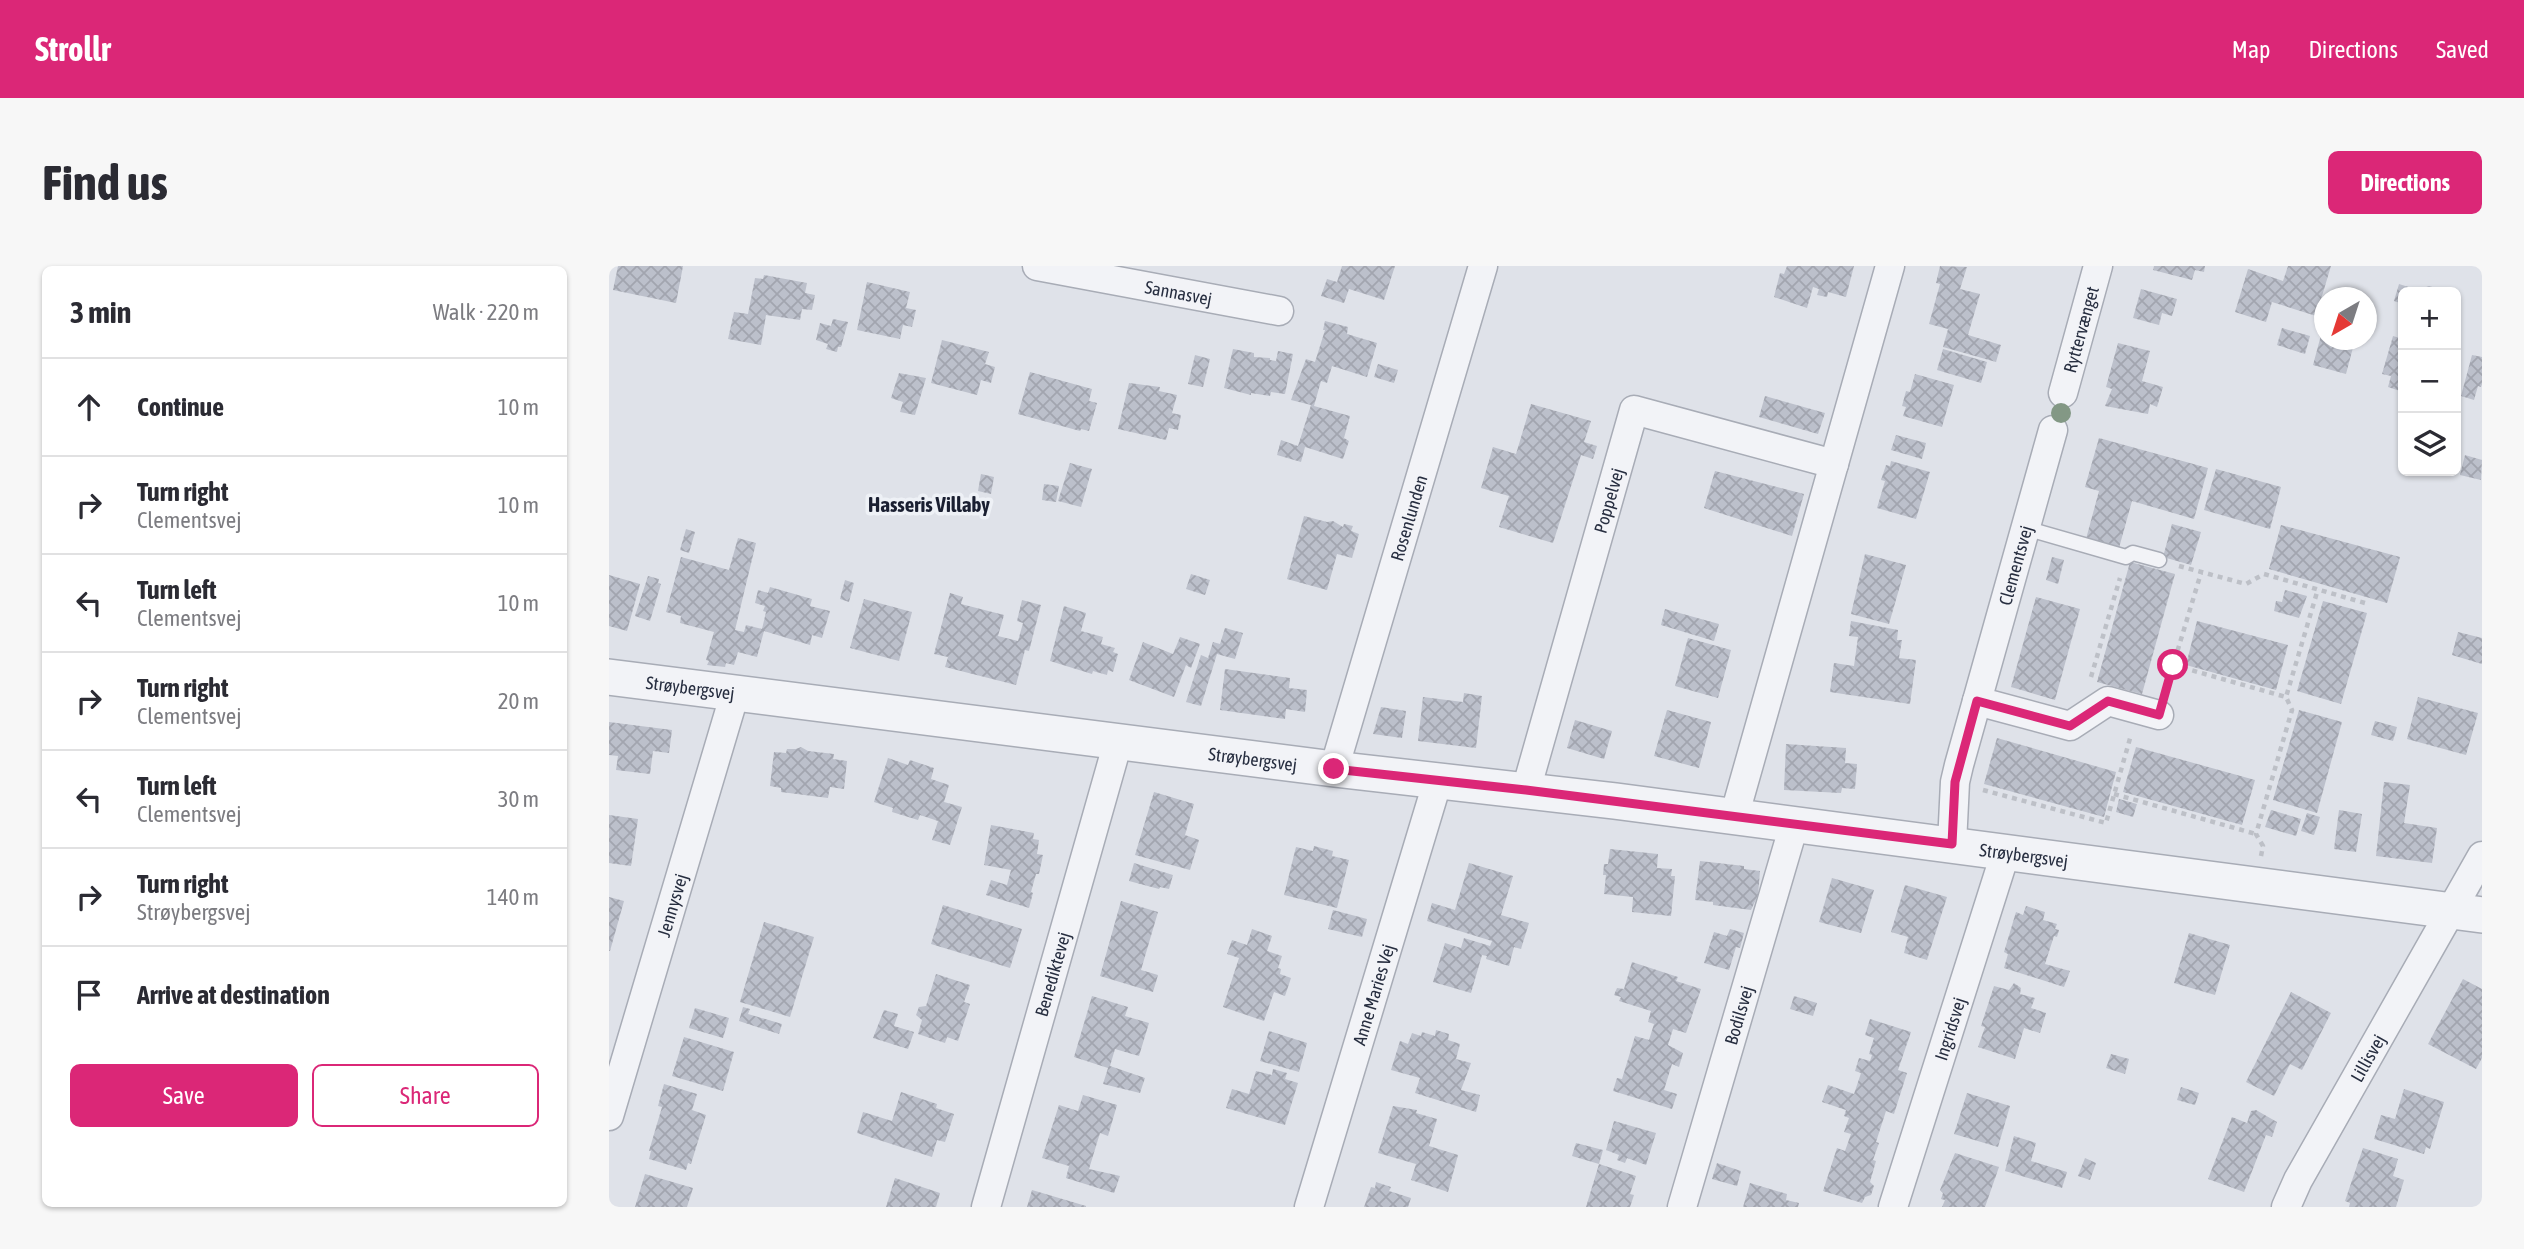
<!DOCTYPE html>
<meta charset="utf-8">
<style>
body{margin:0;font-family:"Asap Condensed",sans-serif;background:#f7f7f7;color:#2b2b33}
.controls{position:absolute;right:21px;top:21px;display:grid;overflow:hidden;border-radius:10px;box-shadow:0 2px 5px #0004}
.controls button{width:63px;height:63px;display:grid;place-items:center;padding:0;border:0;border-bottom:2px solid #e1e1e2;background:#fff;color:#2b2b33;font:35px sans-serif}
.compass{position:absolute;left:1705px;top:21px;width:63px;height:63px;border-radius:50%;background:#fff;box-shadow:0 2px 5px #0004;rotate:219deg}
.stop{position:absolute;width:21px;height:21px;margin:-16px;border:5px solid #db2777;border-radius:50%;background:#fff}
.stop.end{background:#db2777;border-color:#fff;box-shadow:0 2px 7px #0008}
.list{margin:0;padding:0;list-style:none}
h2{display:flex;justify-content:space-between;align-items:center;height:91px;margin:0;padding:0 28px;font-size:30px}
h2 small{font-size:23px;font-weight:400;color:#7c7c81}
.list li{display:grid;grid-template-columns:46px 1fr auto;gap:21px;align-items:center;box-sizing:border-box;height:98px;padding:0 28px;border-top:2px solid #e1e1e2}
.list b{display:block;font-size:26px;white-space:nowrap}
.list p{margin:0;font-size:23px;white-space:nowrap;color:#7c7c81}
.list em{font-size:23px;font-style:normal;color:#7c7c81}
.actions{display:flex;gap:14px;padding:21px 28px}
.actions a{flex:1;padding:16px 0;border:2px solid #db2777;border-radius:10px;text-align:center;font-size:24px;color:#db2777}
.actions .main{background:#db2777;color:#fff}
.icon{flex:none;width:38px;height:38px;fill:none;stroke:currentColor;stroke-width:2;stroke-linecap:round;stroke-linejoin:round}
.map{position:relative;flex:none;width:1873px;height:941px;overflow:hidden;border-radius:10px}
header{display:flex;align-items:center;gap:42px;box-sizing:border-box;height:98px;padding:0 35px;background:#db2777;color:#fff}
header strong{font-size:33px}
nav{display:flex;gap:38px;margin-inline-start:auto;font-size:24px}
.intro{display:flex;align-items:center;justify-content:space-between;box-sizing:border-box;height:168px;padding:0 42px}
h1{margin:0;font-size:49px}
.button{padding:18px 32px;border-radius:10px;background:#db2777;color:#fff;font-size:24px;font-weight:700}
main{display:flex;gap:42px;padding:0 42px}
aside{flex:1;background:#fff;border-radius:10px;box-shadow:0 2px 5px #0004}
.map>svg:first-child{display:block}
</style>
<header>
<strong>Strollr</strong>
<nav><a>Map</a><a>Directions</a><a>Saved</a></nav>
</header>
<div class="intro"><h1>Find us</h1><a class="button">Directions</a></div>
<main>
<aside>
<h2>3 min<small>Walk · 220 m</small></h2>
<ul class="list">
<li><svg class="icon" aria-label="ahead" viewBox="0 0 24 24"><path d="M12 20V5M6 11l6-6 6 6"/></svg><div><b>Continue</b></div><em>10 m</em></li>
<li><svg class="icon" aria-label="right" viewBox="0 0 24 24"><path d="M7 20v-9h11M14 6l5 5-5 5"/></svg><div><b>Turn right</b><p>Clementsvej</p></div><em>10 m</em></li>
<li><svg class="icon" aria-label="left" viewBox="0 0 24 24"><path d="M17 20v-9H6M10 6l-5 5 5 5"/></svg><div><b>Turn left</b><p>Clementsvej</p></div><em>10 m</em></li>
<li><svg class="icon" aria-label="right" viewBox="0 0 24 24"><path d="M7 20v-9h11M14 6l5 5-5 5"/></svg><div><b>Turn right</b><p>Clementsvej</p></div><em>20 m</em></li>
<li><svg class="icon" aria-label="left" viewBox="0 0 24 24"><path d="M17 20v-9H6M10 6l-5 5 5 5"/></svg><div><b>Turn left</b><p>Clementsvej</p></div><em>30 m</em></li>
<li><svg class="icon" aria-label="right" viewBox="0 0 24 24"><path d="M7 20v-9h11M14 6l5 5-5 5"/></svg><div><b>Turn right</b><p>Strøybergsvej</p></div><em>140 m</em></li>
<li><svg class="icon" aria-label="arrive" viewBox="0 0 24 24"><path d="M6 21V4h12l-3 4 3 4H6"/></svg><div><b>Arrive at destination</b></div></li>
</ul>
<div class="actions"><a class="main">Save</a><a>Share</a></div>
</aside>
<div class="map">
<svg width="1873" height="941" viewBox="0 0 1873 941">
<defs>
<pattern id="building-cross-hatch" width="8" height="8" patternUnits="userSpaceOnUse" patternTransform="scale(1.75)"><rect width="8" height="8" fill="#bcc0cb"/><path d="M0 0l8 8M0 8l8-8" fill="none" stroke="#a2a5af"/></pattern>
</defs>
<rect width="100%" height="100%" fill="#dfe2e9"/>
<!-- building -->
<g fill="url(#building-cross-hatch)">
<path d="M9,0H74L67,37L4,24Z"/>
<path d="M733,0H786L775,34L740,23L735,37L712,30L718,13L728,16Z"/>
<path d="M1178,0H1245L1237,31L1219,26L1218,31L1208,29L1210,23L1204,21L1198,42L1165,31L1171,7L1175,8Z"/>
<path d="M1331,0L1358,1L1351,23L1371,28L1359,69L1392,79L1387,96L1334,81L1339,63L1320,58L1331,18L1327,17Z"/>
<path d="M1545,0H1596L1595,6L1586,4L1583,14L1544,4Z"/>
<path d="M1679,0H1722L1707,50L1663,36L1657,56L1626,46L1639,3L1674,15Z"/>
<path d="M155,9L198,17L196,27L206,29L203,44L193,43L191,54L157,49L152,79L119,73L125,46L139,48L146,12L154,13Z"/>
<path d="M258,16L301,26L297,42L307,44L303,61L294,59L291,73L248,64Z"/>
<path d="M1790,18L1809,24L1820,20L1840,26H1794V38L1785,35Z"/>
<path d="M1532,23L1568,33L1563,50L1553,47L1550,59L1524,52Z"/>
<path d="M224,53L239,56L232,81H229L228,86L217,83L219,78L207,74L211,57L222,60Z"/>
<path d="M716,55L739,61L738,68L768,77L758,111L723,100L718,117L712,115L705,140L741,150L735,172L740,175L734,193L696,181L692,196L668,189L672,174L689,180L702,139L682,134L697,93L706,96L716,64H714Z"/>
<path d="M1715,58L1716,74H1746L1737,108L1704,99Z"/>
<path d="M1673,62L1701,70L1696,88L1668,79Z"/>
<path d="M1784,70L1794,73V126L1779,121L1782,110L1773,108Z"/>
<path d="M333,74L380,86L376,98L386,101L382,117L372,114L368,129L322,117Z"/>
<path d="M1509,77L1541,85L1533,115L1554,121L1548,141L1541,138L1539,148L1496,140L1503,123L1497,121Z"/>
<path d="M624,83L645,87V91L661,92V94L667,95L669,85L684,88L676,128L662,126L661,130L642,127V129L615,122Z"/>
<path d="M1334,83L1378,96L1372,117L1328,104Z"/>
<path d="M586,89L601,93L594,121L579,118Z"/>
<path d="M1863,89L1873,91V118L1872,121L1869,120L1865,134L1852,130Z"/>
<path d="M769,98L789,104L785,117L765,111Z"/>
<path d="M421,106L483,123L480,135L488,137L480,165L472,163L471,165L409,148Z"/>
<path d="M290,107L317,112L306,149L291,146L294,136L282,132Z"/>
<path d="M1306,108L1345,119L1333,161L1294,150L1297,141L1293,140L1297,125L1301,126Z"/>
<path d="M520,117L551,121L550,125L568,129L563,147L572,149L569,164L560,162L557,174L509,163Z"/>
<path d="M1156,130L1216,147L1209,168L1150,151Z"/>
<path d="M922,138L982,155L975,176L988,180L984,193L972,189L944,277L890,261L900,230L872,222L884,181L907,188Z"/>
<path d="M1287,169L1317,177L1313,193L1282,184Z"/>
<path d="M1490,172L1599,202L1585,253L1523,235L1510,282L1477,273L1490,225L1476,221Z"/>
<path d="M1856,189L1873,194L1872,214L1851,209Z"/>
<path d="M1282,195L1321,206L1307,253L1268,242L1276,215L1272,214L1277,199L1281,200Z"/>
<path d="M461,197L483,203L472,241L449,235Z"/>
<path d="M1607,203L1672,221L1661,263L1595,244Z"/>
<path d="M1106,205L1195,228L1183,270L1095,242Z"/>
<path d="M372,208L385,211L382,228L369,225Z"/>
<path d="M435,218L450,220L447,236L433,234Z"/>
<path d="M695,250L718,256L724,255L734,261L735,258L744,260L742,265L750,268L743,292L728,288L718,324L678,313Z"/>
<path d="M1563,258L1592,266L1582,299L1554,291Z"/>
<path d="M1672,259L1791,291L1778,337L1660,303Z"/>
<path d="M77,263L86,266L80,287L71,284Z"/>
<path d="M129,272L147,277L126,364L135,366L137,359L153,363L157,346L154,345L156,340L146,337L149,324L159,327L161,321L203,333L201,340L221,345L213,372L203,369L201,379L155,365L148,391L129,386L125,399L117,397L116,401L98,399L100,395L97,394L105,366L71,357L72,350L57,346L72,291L120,304Z"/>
<path d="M1256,288L1297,299L1280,358L1242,348Z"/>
<path d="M1443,291L1455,294L1449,318L1437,314Z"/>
<path d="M1521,296L1566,308L1533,428L1488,416Z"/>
<path d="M582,308L601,314L596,329L577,323Z"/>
<path d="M0,309L31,318L18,365L0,360Z"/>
<path d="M39,310L50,313L49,317L52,318L41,355L26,350Z"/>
<path d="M236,314L245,317L240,336L231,333Z"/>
<path d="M1676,324L1698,330L1690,352L1665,345L1667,335L1673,336Z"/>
<path d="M341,327L354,331L352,338L395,349L389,370L409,375L414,357L408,355L413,334L432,339L420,385L416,384L407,419L336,401L339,391L325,388Z"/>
<path d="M1427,331L1471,343L1446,434L1402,421Z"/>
<path d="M255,333L303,346L290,395L241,382Z"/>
<path d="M1714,335L1758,347L1732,438L1688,425Z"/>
<path d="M455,340L477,347L472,365L494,371L492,378L506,382L504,386L509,388L504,406L499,404L498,409L484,405L483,408L441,395Z"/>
<path d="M1056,343L1110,358L1105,375L1052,359Z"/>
<path d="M1242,355L1289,364L1288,374H1293L1290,392L1307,394L1301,438L1221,426L1225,397L1245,400L1249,371L1240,370Z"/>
<path d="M1588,355L1679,379L1667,424L1577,399Z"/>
<path d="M616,362L634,367L626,393L608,388L592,440L577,436L592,389L599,392L604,376L611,378Z"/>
<path d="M1849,366L1873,372V398L1843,389Z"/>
<path d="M571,371L591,378L582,402L577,399L565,431L520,414L534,376L564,388Z"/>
<path d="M1079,372L1122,384L1109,432L1066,420Z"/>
<path d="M616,403L681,412L680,422L698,424L696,446L677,443L676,453L611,444Z"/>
<path d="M855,427L873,430L867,482L809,475L814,431L854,436Z"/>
<path d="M1809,431L1869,447L1857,489L1798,473Z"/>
<path d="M772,441L797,445L793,472L764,468Z"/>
<path d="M1058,444L1102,456L1090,502L1045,490Z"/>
<path d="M1690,444L1733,456L1708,547L1664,534Z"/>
<path d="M966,454L1003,465L995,493L958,482Z"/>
<path d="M1766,455L1788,461L1784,475L1762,469Z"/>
<path d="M0,456L63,464L60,487L44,485L41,508L7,504L9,490L0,489Z"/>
<path d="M1388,472L1507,506L1495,551L1375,518Z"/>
<path d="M1177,478L1237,482L1236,497L1248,498L1246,523L1233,522L1232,527L1175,524Z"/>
<path d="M192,481L199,485L225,488L224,493L238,495L235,523L221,521L219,532L172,526V522L161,520L165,486L177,487L178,483H187Z"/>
<path d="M1527,481L1646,514L1633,559L1514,526Z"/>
<path d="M279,492L299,499L301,494L325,502L322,513L340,519L335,536L353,541L341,579L323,574L329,555L311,549L309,554L283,546L284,542L265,536Z"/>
<path d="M1775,516L1801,519L1795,557L1828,562L1823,597L1767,590Z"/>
<path d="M545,526L585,538L576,569L590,574L581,604L526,589Z"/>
<path d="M1510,533L1528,538L1524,551L1507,546Z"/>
<path d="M1662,544L1692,553L1687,570L1656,561Z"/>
<path d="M1730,544L1753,548L1747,586L1725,583Z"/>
<path d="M1698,547L1711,551L1705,569L1692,565Z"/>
<path d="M0,549L29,553L22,600L0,597Z"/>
<path d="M382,559L425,567L424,573L430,574L428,588L434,589L430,608H427L422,626L424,627L420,642L377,629L382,614L398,619L402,604L375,599Z"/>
<path d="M705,580L724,585L723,590L740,594L728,642L675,629L687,581L704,585Z"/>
<path d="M1001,583L1049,588L1048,602L1063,603L1062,610H1066L1062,650L1023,646L1024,631L995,628L997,609H994L995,598H999Z"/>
<path d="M1091,595L1135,600V603L1151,605L1149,629L1142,644L1104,639V636L1086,634Z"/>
<path d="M525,597L564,609L560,623L551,621L550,623L520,615Z"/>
<path d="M860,597L904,610L892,649L920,657L912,683L905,681L900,700L877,693L878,690L873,689L862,727L824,716L836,677L852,682L855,672L881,680L883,675L818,655L823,637L846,644Z"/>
<path d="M1223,612L1265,624L1252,667L1210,656Z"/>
<path d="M1296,619L1338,631L1318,694L1295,687L1299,671L1282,666Z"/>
<path d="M0,631L15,635L1,685H0Z"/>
<path d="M512,635L549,646L532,704L549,709L544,726L491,710Z"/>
<path d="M334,639L413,663L401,702L322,678Z"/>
<path d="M1417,640L1436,646L1434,654L1448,658L1446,663L1450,664L1448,671L1445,670L1436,698L1461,705L1455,721L1395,702L1399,688L1395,686L1407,646L1414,649Z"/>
<path d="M724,644L758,653L753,671L719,663Z"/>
<path d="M155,656L205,671L181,751L131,736Z"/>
<path d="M643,663L663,670L658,685L673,690L669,702L672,703L671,708L682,712L676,730L665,726L655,755L614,741L630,692L618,688L623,674L638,679Z"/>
<path d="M1121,663L1135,667L1131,682L1127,681L1120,704L1095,697L1105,666L1118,670Z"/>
<path d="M1580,667L1621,679L1606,729L1565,717Z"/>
<path d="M1023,696L1069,711L1067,715L1092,723L1077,767L1064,763L1059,779L1074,787L1070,801L1063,798L1055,824L1068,828L1063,843L1004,825L1008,812L1013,813L1026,770L1040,774L1045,758L1039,756L1042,745L1010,735L1012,731L1005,729L1008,722L1015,723Z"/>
<path d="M327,708L361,719L355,736L361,738L349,775L338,771L336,777L309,768L313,754L307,749L310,741L317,740Z"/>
<path d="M1854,713L1873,723V792L1867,803L1819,778Z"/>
<path d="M1405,717L1412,722L1411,728L1426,732L1422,742L1437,747L1431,767L1415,762L1406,793L1369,781L1376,761L1372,760L1385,720L1400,724Z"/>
<path d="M1682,726L1722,747L1693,804L1681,798L1665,830L1637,816Z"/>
<path d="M483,730L519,741L516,750L540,757L530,790L506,783L501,800L536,812L531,827L494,818L499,802L465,791Z"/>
<path d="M1185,730L1208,737L1204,750L1181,743Z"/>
<path d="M134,741L141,743L139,748L173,758L170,768L130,755Z"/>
<path d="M86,742L120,752L114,772L80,762Z"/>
<path d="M275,744L289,748L285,760L305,766L299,783L264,772Z"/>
<path d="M1261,753L1302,766L1289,804L1298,807L1285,848L1277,845L1267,876L1270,877L1264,894L1267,895L1261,916L1265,920L1262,929L1256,931L1253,937L1214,925L1228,882L1236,885L1242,868L1235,866L1240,852L1235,850L1237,844L1213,836L1219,819L1245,828L1252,807L1246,805L1250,792L1261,795L1263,789L1260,788L1265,772L1256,769Z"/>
<path d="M827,764L840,768L839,774L851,778L847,793L862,797L852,824L871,829L867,846L806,827L811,812L782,804L791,775L799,778L803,767L812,770L813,766L826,770Z"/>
<path d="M660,765L698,777L690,806L651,795Z"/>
<path d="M75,771L125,786L114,825L63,810Z"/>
<path d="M1502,788L1520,793L1516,808L1497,802Z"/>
<path d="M664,803L678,807L676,813L689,817L676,859L617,842L623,823L640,828L647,805L663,809Z"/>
<path d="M55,818L88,828L83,844L97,849L82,898L79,897L77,904L40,893L42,885H40L53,841L49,840Z"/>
<path d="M1572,821L1590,827L1586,839L1568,834Z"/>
<path d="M1795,823L1835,836L1821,883L1817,881L1815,888L1765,873L1772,849L1786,853Z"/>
<path d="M292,826L328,838L327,842L345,848L336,876L328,874L323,891L248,867L254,846L283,855Z"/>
<path d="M1358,827L1401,840L1389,881L1345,868Z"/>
<path d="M474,829L508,839L499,870L491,867L480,903L511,910L505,927L457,912L460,900L433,892L450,839L469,845Z"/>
<path d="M784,840L808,844L807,847L828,853L820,880L849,889L839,926L802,914L807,898L769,887Z"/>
<path d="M1647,844L1668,856L1663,871L1657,869L1635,926L1599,913L1623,851L1638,857L1642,845Z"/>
<path d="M1005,855L1047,867L1037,899L1018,892L1016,897L1008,894L1010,889L997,884Z"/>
<path d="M1405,870L1427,877L1422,895L1458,906L1453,922L1396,905Z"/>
<path d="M967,877L994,884L990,898L963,890Z"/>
<path d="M1754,882L1789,893L1784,910L1795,914L1787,941H1740L1741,937L1736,935Z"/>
<path d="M1346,887L1390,901L1376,941H1333L1336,934L1332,933L1334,927L1331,924Z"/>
<path d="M1476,892L1487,897L1481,914L1469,910Z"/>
<path d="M1108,897L1132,905L1128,920L1103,913Z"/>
<path d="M990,898L1027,910L1021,928L1025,929L1021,941H977Z"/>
<path d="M36,908L84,922L78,941H26Z"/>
<path d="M286,912L331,927L327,941H277Z"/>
<path d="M767,916L782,921L780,925L802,932L799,941H755L762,921L766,922Z"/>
<path d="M1141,917L1178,928L1177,934L1190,937L1189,941H1134Z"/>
<path d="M423,924L477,940V941H418Z"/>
</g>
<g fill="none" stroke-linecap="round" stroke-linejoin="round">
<!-- service casing -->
<g stroke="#a8acb6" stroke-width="17">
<path id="service" d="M1416,262L1517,291L1524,287L1550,294"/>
</g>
<!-- minor casing -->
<g stroke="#a8acb6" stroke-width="31">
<g id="minor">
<path id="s1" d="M428,0L670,45"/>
<path id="s2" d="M1454,127L1489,0"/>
<path d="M1368,435L1461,460L1499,435L1550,449"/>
<path id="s3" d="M725,503L874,0"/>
<path id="s4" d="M917,524L1025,144L1225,198"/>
<path d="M1125,551L1281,0"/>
<path id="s5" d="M1343,578L1346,516L1350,499L1444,164"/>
<path id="s6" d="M0,850L126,427"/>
<path id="s7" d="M377,941L509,476"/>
<path id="s8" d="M700,941L829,514"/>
<path id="s9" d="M1073,941L1185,559"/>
<path id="s10" d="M1284,941L1397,585"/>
<path id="s11" d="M1677,941L1689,914L1873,590"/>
</g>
</g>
<!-- tertiary casing -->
<g stroke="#a8acb6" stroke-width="38">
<g id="tertiary">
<path id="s12" d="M0,411L725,503L1006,535L1873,649"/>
</g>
</g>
<!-- path -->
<g stroke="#bdc0c7" stroke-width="4.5" stroke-dasharray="5 5" stroke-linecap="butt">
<path d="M1570,300L1637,318L1655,308L1756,337"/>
<path d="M1564,399L1677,431"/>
<path d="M1482,411L1511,312"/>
<path d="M1557,423L1592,307"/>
<path d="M1374,524L1497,557L1522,469"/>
<path d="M1505,528L1647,568"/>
<path d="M1652,590L1654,580L1647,568L1683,444L1677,431L1709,323"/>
</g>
<!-- service -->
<use href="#service" stroke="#f2f3f7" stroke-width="14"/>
<!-- minor -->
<use href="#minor" stroke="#f2f3f7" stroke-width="28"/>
<!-- tertiary -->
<use href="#tertiary" stroke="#f2f3f7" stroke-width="35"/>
</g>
<!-- trees -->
<circle fill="#839885" cx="1452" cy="147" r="10"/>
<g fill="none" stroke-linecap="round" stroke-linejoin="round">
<!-- route -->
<path stroke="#db2777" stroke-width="9" d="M725,503L917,524L1343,578L1346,516L1368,435L1461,460L1499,435L1550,449L1564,399"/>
</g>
<g text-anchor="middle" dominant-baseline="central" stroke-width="7" stroke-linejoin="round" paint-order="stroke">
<!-- street labels -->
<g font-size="18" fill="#272e40" stroke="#eef1f6">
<text stroke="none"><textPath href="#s1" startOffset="144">Sannasvej</textPath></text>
<text stroke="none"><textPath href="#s2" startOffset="66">Ryttervænget</textPath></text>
<text stroke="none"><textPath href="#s4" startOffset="301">Poppelvej</textPath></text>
<text stroke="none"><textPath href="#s3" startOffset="262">Rosenlunden</textPath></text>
<text stroke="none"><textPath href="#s5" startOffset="287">Clementsvej</textPath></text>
<text stroke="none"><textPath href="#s12" startOffset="82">Strøybergsvej</textPath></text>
<text stroke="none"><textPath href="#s12" startOffset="649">Strøybergsvej</textPath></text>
<text stroke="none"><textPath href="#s12" startOffset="1426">Strøybergsvej</textPath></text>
<text stroke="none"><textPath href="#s6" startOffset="220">Jennysvej</textPath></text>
<text stroke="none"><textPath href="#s7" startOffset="242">Benediktevej</textPath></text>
<text stroke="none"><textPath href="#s8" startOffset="222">Anne Maries Vej</textPath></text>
<text stroke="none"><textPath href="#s9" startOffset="200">Bodilsvej</textPath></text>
<text stroke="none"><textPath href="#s10" startOffset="187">Ingridsvej</textPath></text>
<text stroke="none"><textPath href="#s11" startOffset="170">Lillisvej</textPath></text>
</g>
<!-- quarter labels -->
<g font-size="21" font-weight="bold" fill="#1a1f31" stroke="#eef1f6">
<text x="320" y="238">Hasseris Villaby</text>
</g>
</g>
</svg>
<div class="controls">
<button>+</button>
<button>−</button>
<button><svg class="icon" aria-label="layers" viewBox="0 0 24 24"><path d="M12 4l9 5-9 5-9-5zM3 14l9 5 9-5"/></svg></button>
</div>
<svg class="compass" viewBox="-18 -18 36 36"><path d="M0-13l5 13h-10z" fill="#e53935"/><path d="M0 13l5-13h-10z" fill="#7c7c81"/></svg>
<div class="stop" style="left:1564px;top:399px"></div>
<div class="stop end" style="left:725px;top:503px"></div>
</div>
</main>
